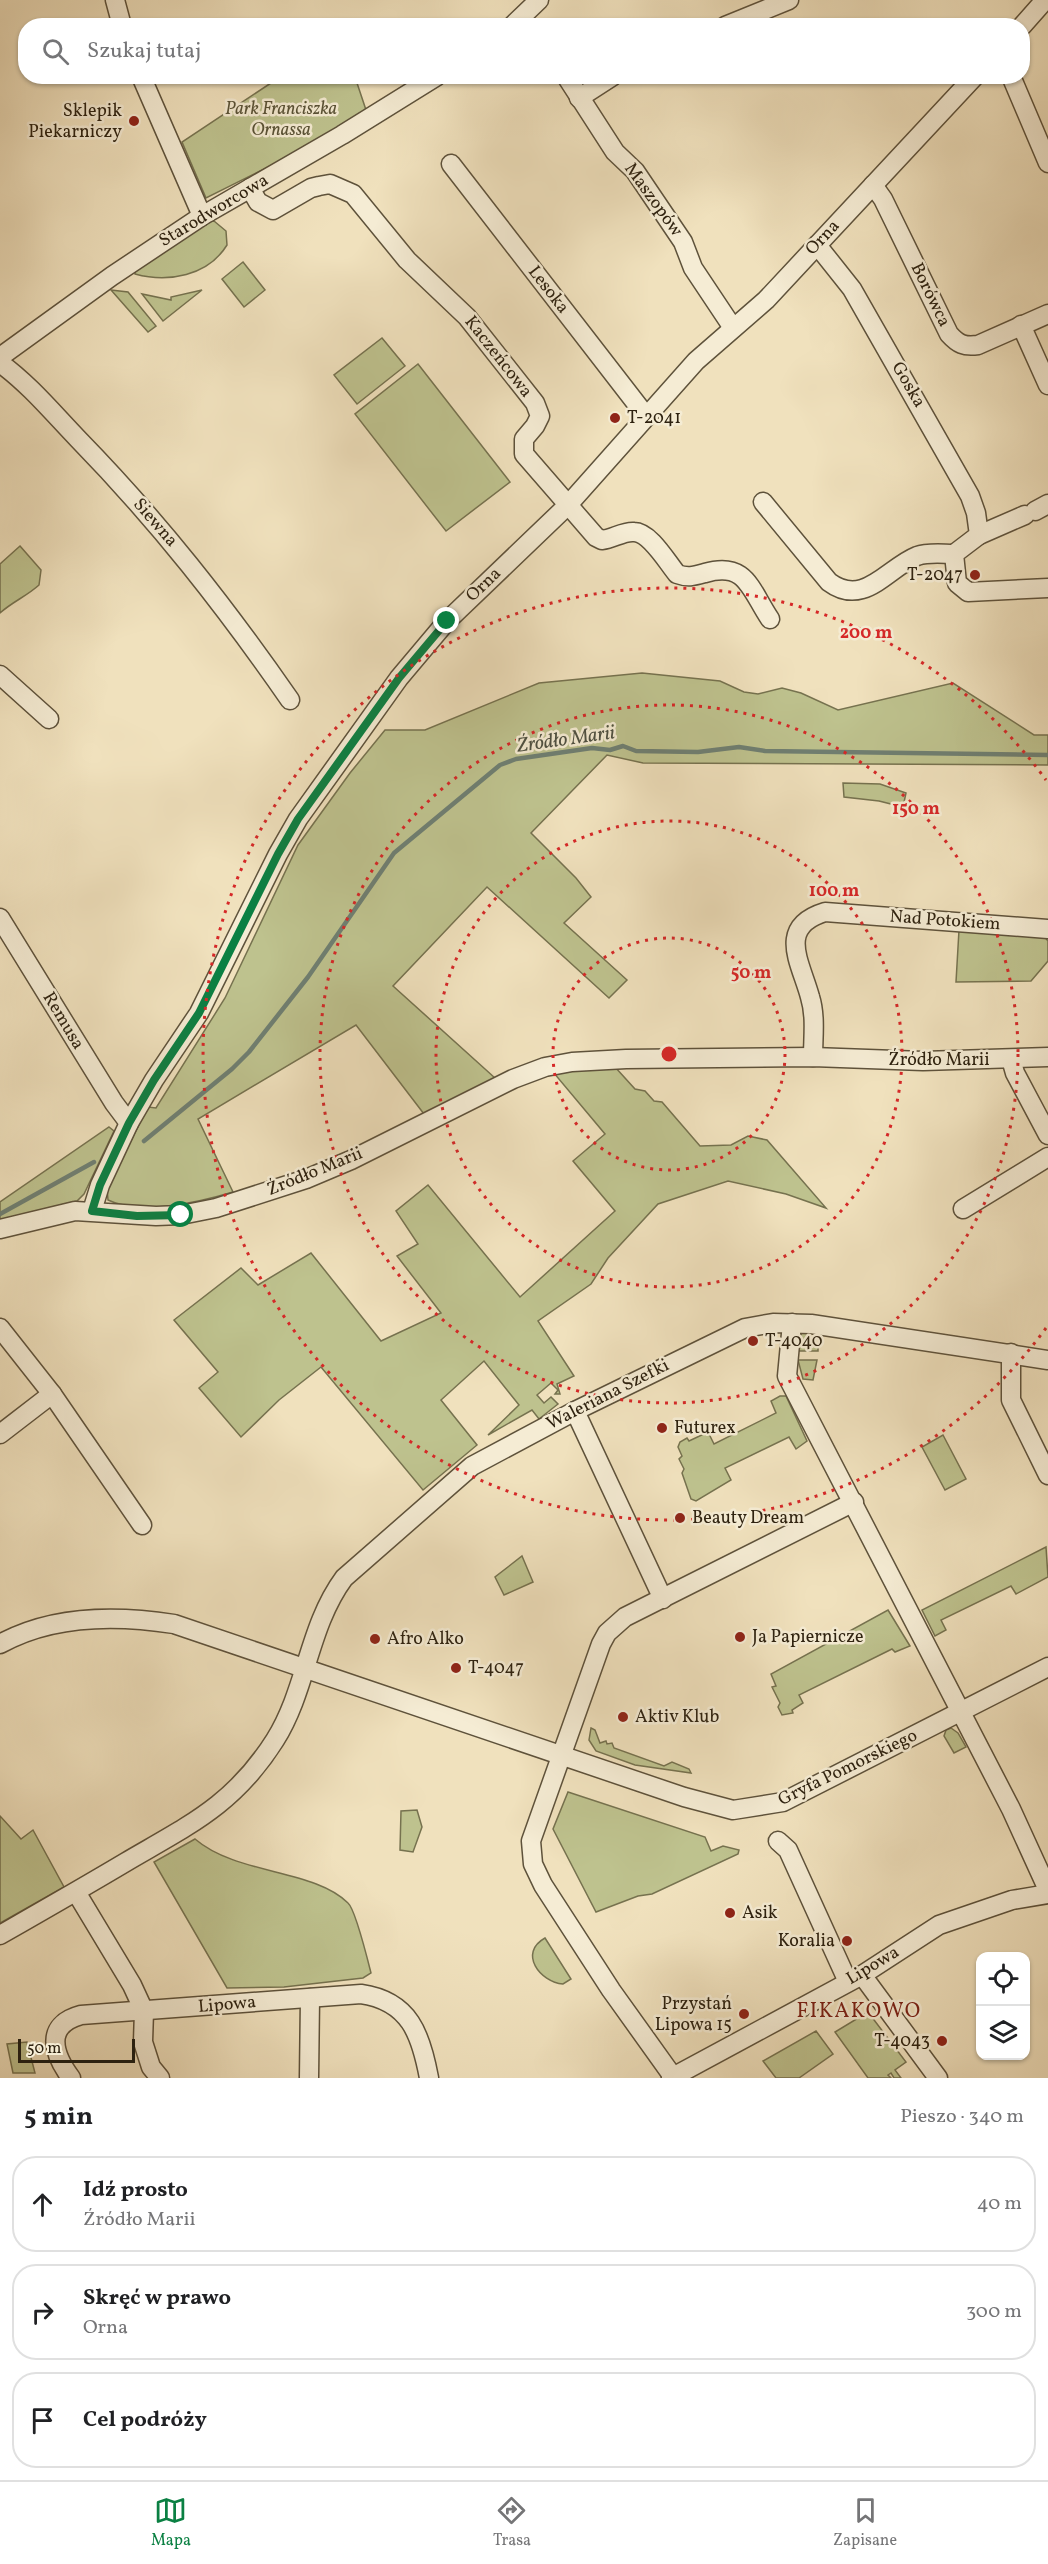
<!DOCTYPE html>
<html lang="pl">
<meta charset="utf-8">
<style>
body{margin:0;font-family:Vollkorn,serif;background:#f6f6f6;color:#202124}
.controls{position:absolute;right:18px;bottom:18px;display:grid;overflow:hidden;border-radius:12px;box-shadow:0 2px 4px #0004}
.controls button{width:54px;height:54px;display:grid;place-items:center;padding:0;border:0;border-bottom:2px solid #e0e0e0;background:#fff;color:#202124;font:30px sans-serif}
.scale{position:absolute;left:18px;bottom:15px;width:117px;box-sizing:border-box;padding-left:6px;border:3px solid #2e2210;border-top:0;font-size:16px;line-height:21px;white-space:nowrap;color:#2e2210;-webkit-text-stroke:4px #f5ecd4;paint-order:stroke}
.stop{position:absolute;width:18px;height:18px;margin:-14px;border:4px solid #0b8043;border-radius:50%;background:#fff}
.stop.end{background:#0b8043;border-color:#fff;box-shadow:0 2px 6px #0008}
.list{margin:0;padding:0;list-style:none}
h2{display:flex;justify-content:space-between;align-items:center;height:78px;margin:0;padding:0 24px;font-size:26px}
h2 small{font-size:20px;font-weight:400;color:#757577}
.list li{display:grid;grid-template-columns:39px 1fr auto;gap:18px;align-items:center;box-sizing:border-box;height:96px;margin:0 12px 12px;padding:0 12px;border:2px solid #e0e0e0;border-radius:24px}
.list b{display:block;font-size:22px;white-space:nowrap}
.list p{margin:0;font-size:20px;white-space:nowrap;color:#757577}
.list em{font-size:20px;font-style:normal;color:#757577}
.icon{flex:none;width:33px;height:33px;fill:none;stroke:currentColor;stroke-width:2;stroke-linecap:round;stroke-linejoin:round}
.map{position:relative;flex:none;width:1048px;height:2078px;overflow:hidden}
.search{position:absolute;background:#fff;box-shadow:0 2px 4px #0004;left:18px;right:18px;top:18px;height:66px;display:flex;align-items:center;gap:15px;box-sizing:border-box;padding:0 21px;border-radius:24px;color:#757577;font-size:22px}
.sheet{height:402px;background:#fff}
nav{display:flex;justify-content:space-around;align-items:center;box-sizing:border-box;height:84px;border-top:2px solid #e0e0e0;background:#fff;font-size:16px;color:#757577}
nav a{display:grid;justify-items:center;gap:3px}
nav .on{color:#0b8043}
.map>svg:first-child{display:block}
</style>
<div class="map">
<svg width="1048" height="2078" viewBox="0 0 1048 2078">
<rect width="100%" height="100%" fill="#f0e1bd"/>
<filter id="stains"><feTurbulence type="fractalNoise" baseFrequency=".00333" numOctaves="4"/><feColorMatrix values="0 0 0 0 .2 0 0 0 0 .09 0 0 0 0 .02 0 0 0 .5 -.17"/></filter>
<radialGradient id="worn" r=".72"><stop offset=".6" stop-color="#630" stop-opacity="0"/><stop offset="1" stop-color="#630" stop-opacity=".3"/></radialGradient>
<!-- green -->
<g fill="#bec28e" stroke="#76724f" stroke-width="1.5">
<path d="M280,77L287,82L295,77H355L366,110L292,155L206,198L182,142Z"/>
<path d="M214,221L226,231L227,245C208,276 168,283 135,274V271L205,222Z"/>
<path d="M243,262L265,290L244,307L222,279Z"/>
<path d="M111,290L128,292L156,326L148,332Z"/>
<path d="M202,290L163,321L142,294L171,300V297Z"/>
<path d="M382,338L405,366L357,404L334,375Z"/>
<path d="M418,364L510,482L446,531L355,414Z"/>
<path d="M20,546L41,570L39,585C27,596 12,602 0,613V564Z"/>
<path d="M642,673L720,681L744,692L758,694L782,688L801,693L838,710L953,683L1034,735H1048V765L643,763L607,755L531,833L576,878L591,897L564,923L627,980L609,998L487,887L393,986L495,1078L424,1114L356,1025L198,1119L233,1192C200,1202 140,1216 108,1200L107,1188L148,1107L156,1108L225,998L298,845L350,773L385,730H425L539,683Z"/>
<path d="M843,783L880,784L906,793L903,807L879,801L844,797Z"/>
<path d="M959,930L1043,935L1048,941V961L1031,981L956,982Z"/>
<path d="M615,1067L635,1089L645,1091L654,1101L662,1102L700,1146L731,1145L748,1136L767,1140L826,1208L786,1194L728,1181L658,1204L608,1258L591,1284L538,1321L574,1376L557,1384L560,1394H555L558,1390L551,1383L537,1395L544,1403L551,1397L558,1404L539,1419L532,1410L488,1435L519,1405L484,1361L441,1400L477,1445L423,1490L321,1367L279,1400L241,1437L199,1388L218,1372L174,1320L241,1268L258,1285L311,1253L381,1341L441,1313L397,1256L418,1244L396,1211L428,1185L520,1297L615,1211L573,1161L605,1134L553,1072Z"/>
<path d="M109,1127L114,1131L84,1194L77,1201L0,1220V1202Z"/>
<path d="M804,1331H810L808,1342L818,1344V1351H798L799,1336Z"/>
<path d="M798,1360H817L813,1380L803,1379Z"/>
<path d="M780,1396H786L807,1441L796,1449L789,1437L725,1468L731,1480L696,1501L691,1499L682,1473L684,1469L679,1459L682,1456L678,1447L680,1442L687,1438L689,1441L708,1432L714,1444L776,1413L771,1401Z"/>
<path d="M943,1435L966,1479L945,1490L922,1447Z"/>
<path d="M1046,1547L1048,1577L1016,1594L1011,1586L941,1620L946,1630L935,1636L922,1610Z"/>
<path d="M522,1556L533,1582L504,1595L495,1577Z"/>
<path d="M888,1610L910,1646L895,1652L892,1649L799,1695L803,1703L792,1710L793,1713L782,1715L778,1707L780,1703L772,1687L776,1686L771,1674Z"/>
<path d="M591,1728L595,1730L600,1743L606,1741L607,1744L612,1743L614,1748L664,1766L672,1762L689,1769L691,1773L635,1765L596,1751L589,1740Z"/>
<path d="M951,1728L958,1733L966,1747L954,1753L944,1736L946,1730Z"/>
<path d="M568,1792L705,1837L711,1851L723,1846L739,1850L738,1854L652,1894L638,1896L596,1912L553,1829Z"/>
<path d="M417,1810L422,1827L413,1852L400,1850L401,1811Z"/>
<path d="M0,1816L21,1839L33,1830L64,1887L0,1923Z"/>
<path d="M195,1839C237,1875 314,1869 348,1903C355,1909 368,1961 371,1973L363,1978L284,1987L227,1988L154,1862Z"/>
<path d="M545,1938L571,1979L563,1984C540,1982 518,1953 545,1938Z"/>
<path d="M868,2012L906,2062L895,2070L901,2078H894L891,2073L888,2075L891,2078H868L835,2032Z"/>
<path d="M816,2031L833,2054L799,2078H776L763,2061Z"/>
<path d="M27,2042L35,2073H13L7,2044Z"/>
</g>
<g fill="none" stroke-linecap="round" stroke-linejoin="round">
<!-- stream -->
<g stroke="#6f7f72" stroke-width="4.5">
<path d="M144,1141L232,1069L249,1052L308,977L394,853L500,765L516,759L592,748L610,750L623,746L636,751L698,752L739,747L765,751L1048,755"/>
<path d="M0,1214L94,1162"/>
</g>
<!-- minor casing -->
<g stroke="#5e523b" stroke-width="21">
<g id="minor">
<path d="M115,0L122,26"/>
<path d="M512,26L539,0"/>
<path d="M725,26L789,0"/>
<path d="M1022,26L1045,0"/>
<path d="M141,76L202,216"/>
<path d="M566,76L615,152L635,171L683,242L693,268L733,328"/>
<path d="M1011,76L1048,163"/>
<path d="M579,98L613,76"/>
<path d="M451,164L646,416"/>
<path d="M873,185L883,199L949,334C958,344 964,347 978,345L1048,314"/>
<path d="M250,188L258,202L273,210L311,188L319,186L330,184L353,194L407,260L467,317L535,403L540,416L535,426L524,439V454L596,537L602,540C613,539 623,531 634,532C650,532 667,562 677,574C688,578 694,576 705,573C746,561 750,589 770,619"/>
<path d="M817,245L852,289L970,496L976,513L979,535L954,554L957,583L968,592L1048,588"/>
<path d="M1021,325L1048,385"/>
<path d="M0,357L112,276L202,216L342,135L437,76"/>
<path d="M0,363C29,384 53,413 78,439C158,521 224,605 290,700"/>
<path d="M763,502L829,582C864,608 887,568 917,556C928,552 943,554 954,554"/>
<path d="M1035,511L1048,504"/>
<path d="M979,535L1025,515"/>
<path d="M0,675L49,719"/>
<path d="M0,918L114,1103L129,1123"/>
<path d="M813,1057C813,1038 816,1016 810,997C801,963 776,927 825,912L1048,929"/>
<path d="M1011,1059L1015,1073L1048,1135"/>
<path d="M963,1209L1048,1157"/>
<path d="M92,1211L100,1185L129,1123L154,1080L199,1013L278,854L298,819L399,678L447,621L568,505L696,361L766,300L975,76"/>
<path d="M0,1229L75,1211L156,1216L181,1215L216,1208L306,1179L351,1160L513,1079L545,1067L572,1062L626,1059L813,1057L923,1061L1048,1057"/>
<path d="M792,1323L787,1376L1011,1809L1048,1890"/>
<path d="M0,1328L52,1394L142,1525"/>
<path d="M1011,1353V1400L1048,1475"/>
<path d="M575,1411L663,1599"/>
<path d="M0,1434L52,1394"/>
<path d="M0,1644C52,1615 117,1615 174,1624L684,1797L733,1810L783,1802L1048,1667"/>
<path d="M778,1841L788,1850L848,1982"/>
<path d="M76,1892L132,1985L144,2011L143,2042L151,2067L160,2078"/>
<path d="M0,1935C42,1911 84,1887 126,1862C189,1825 234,1805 275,1740C307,1689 308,1627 344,1578L472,1466L575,1411L745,1328L773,1323L811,1324L1048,1360"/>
<path d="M862,1975L938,2078"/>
<path d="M71,2078C53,2054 44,2025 81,2015L361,1994C410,2001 421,2035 429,2078"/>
<path d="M309,2078L310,1998"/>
<path d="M671,2078L862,1975L939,1925L1012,1900L1048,1894"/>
<path d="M674,2078L611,1990L543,1885L533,1864L531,1841L601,1644L607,1633L625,1617L854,1502"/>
</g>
</g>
<!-- minor -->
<use href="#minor" stroke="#f5ecd4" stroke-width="18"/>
</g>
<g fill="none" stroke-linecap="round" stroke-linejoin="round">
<!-- route -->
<path stroke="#0b8043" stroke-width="8" d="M181,1215L137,1216L92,1211L100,1185L129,1123L154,1080L199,1013L278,854L298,819L399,678L447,621"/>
</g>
<!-- distance rings -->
<g fill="none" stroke="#d62828" stroke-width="3" stroke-dasharray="3 6">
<circle cx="669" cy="1054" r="116"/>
<circle cx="669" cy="1054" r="233"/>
<circle cx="669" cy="1054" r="349"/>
<path d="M1046 1328A466 466 0 1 1 1046 780"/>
</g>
<!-- markers -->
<g fill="#8f2418" stroke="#f5ecd4" stroke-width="2">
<circle cx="134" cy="121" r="6"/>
<circle cx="615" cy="418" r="6"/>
<circle cx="975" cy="575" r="6"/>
<circle cx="753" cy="1341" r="6"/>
<circle cx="662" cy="1428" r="6"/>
<circle cx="680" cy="1518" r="6"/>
<circle cx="740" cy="1637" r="6"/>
<circle cx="375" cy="1639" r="6"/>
<circle cx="456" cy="1668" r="6"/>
<circle cx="623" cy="1717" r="6"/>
<circle cx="730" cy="1913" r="6"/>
<circle cx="847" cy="1941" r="6"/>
<circle cx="744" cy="2014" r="6"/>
<circle cx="942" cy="2041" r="6"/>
</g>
<g text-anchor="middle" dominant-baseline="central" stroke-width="5" stroke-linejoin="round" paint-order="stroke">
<!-- park labels -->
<g font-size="18" font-style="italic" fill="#595236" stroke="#f5ecd4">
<text x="281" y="109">Park Franciszka<tspan x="281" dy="21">Ornassa</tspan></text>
</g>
<!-- poi labels -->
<g font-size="18" fill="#2e2210" stroke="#f5ecd4" text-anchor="start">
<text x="122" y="111" text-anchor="end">Sklepik<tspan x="122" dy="21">Piekarniczy</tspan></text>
<text x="627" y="418">T-2041</text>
<text x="963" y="575" text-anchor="end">T-2047</text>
<text x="765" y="1341">T-4040</text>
<text x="674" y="1428">Futurex</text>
<text x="692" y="1518">Beauty Dream</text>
<text x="752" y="1637">Ja Papiernicze</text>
<text x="387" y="1639">Afro Alko</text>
<text x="468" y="1668">T-4047</text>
<text x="635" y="1717">Aktiv Klub</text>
<text x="742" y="1913">Asik</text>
<text x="835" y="1941" text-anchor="end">Koralia</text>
<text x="732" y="2004" text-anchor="end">Przystań<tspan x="732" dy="21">Lipowa 15</tspan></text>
<text x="930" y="2041" text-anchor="end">T-4043</text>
</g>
<!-- street labels -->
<g font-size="18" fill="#2e2210" stroke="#f5ecd4">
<text transform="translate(653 200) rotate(54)">Maszopów</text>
<text transform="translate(214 211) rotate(-31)">Starodworcowa</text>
<text transform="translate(823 238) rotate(-47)">Orna</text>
<text transform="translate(548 290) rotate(52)">Lesoka</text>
<text transform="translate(930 295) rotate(64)">Borówca</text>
<text transform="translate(498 357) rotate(52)">Kaczeńcowa</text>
<text transform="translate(908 385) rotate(60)">Goska</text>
<text transform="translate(155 523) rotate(49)">Siewna</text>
<text transform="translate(484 585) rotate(-44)">Orna</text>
<text transform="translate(945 921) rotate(4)">Nad Potokiem</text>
<text transform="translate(63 1021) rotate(59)">Remusa</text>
<text x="939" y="1060">Źródło Marii</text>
<text transform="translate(315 1172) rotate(-22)">Źródło Marii</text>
<text transform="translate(608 1395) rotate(-27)">Waleriana Szefki</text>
<text transform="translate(848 1768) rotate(-26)">Gryfa Pomorskiego</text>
<text transform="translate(873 1966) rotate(-31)">Lipowa</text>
<text transform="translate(227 2005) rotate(-5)">Lipowa</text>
</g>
<!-- water labels -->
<g font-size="20" font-style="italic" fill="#4e5041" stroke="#f5ecd4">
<text transform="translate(566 740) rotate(-8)">Źródło Marii</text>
</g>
<!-- quarter labels -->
<g font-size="21" letter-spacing="1.5" fill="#7a1f14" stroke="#f5ecd4">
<text x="859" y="2011">FIKAKOWO</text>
</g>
</g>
<circle cx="669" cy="1054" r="9" fill="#d62828" stroke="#f5ecd4" stroke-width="3"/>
<g font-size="18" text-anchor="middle" font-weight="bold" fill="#d62828" stroke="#f5ecd4" stroke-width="5" stroke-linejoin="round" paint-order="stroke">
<text x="866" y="638">200 m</text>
<text x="916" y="814">150 m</text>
<text x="834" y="896">100 m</text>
<text x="751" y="978">50 m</text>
</g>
<rect width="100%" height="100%" filter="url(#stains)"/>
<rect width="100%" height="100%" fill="url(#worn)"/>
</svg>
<div class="controls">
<button><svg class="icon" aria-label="locate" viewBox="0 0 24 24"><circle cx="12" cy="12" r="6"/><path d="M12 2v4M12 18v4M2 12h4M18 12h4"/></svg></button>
<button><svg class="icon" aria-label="layers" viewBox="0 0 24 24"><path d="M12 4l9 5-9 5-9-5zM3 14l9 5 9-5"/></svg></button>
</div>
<div class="scale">50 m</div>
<div class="stop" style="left:181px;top:1215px"></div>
<div class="stop end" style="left:447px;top:621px"></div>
<div class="search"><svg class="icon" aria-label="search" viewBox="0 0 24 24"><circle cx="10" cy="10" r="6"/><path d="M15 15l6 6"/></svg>Szukaj tutaj</div>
</div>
<section class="sheet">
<h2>5 min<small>Pieszo · 340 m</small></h2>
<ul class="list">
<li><svg class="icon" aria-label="ahead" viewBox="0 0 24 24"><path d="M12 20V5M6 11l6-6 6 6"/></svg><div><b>Idź prosto</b><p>Źródło Marii</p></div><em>40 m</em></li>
<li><svg class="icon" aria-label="right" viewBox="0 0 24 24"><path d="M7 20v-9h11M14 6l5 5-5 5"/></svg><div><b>Skręć w prawo</b><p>Orna</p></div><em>300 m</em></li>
<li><svg class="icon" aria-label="arrive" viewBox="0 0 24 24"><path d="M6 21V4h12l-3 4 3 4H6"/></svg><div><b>Cel podróży</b></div></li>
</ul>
</section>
<nav>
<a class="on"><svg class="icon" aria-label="map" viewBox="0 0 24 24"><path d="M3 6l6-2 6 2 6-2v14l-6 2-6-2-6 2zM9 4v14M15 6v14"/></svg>Mapa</a>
<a><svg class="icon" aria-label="directions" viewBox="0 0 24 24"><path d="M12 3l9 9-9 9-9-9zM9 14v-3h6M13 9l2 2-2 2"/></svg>Trasa</a>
<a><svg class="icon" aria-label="saved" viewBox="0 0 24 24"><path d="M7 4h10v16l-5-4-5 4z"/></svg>Zapisane</a>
</nav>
